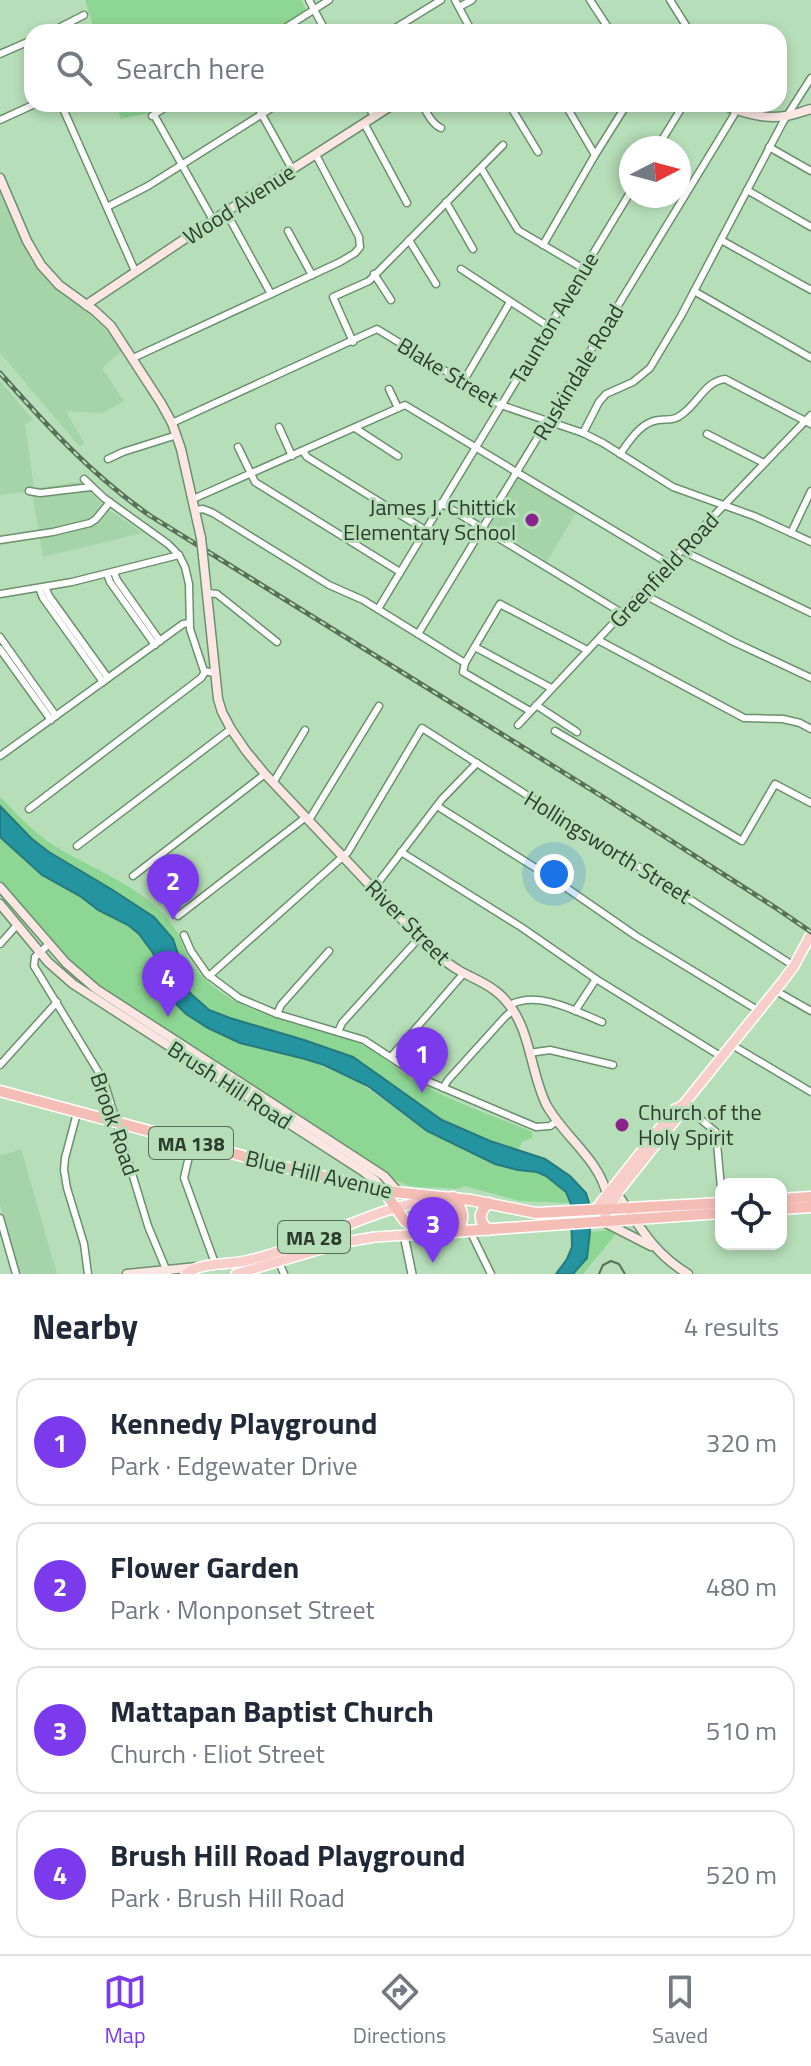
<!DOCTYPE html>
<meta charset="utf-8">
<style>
body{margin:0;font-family:"Titillium Web",sans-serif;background:#f2f2f3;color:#1f2937}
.controls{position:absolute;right:24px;bottom:24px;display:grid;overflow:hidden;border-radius:16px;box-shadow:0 4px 12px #0003}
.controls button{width:72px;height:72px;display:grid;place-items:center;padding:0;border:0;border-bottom:2px solid #e0e1e3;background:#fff;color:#1f2937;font:40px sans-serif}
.compass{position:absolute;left:619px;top:136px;width:72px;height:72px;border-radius:50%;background:#fff;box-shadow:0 4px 12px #0003;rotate:84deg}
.you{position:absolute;left:554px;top:874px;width:28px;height:28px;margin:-20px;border:6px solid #fff;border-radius:50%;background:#1a73e8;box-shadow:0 0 0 12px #1a73e833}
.badge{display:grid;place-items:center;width:52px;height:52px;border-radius:50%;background:#7c3aed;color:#fff;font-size:26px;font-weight:700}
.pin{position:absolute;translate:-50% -66px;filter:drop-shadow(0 2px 4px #0008)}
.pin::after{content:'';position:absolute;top:42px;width:28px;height:24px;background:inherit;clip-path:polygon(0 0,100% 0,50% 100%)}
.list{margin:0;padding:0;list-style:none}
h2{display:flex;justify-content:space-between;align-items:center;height:104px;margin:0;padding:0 32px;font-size:34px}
h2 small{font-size:26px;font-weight:400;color:#747a83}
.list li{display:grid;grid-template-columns:52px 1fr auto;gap:24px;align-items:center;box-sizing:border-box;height:128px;margin:0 16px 16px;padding:0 16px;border:2px solid #e0e1e3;border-radius:24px}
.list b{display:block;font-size:30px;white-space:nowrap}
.list p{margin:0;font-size:26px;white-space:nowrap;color:#747a83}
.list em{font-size:26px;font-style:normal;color:#747a83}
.icon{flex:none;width:44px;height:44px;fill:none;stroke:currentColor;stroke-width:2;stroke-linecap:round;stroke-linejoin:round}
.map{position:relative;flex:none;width:811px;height:1274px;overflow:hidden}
.search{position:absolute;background:#fff;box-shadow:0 4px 12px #0003;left:24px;right:24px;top:24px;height:88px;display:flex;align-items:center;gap:20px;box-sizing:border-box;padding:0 28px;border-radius:24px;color:#747a83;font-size:30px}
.sheet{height:680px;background:#fff}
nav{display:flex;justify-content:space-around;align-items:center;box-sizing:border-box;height:112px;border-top:2px solid #e0e1e3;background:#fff;font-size:22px;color:#747a83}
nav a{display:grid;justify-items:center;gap:4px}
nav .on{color:#7c3aed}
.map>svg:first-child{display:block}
</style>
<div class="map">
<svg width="811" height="1274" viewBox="0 0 811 1274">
<rect width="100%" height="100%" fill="#b6deb8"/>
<!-- built -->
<g fill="#a6d4a9">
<path d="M0,187L31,260L49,282L101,324L122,351L102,368L124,401L102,413L66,411L84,443L80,447L0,353Z"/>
<path d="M0,381L33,420L25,424L34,488L79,482L110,511L143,533L43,557L33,497L23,492L0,495Z"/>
<path d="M518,478L576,513L547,561L489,526Z"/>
<path d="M21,1149L48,1243L57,1274H20L0,1204V1156Z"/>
</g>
<!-- green -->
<g fill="#8ed693">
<path d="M85,0H301L306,10L272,32H95Z"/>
<path d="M116,104H162L149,113L121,119Z"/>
<path d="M0,797C16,813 31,830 50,843C82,864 120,877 150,902C161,910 171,922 178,934C184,947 188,961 198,972C238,1017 305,1024 359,1043C378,1052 393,1067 411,1078C448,1101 492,1115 532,1132V1138L522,1142L518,1151L490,1141L432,1114L353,1057L304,1040L230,1018L209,1010L190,993L182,976L178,954L154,917L111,889L49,852L32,839L0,806Z"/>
<path d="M0,837L42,875L80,896L98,910L128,925L139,934L153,953L170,991L186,1014L195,1021L240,1043L305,1059L359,1082L427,1131L495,1164L537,1172L546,1176L566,1192L571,1203L520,1201L464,1186C456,1190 453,1189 444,1188C412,1187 409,1189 380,1171L93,981L58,949L0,881Z"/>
<path d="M609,1230L615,1235L583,1274H573C586,1261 590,1250 590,1232Z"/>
</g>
<!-- water -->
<path fill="#2394a0" stroke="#267a7e" stroke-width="2" d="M0,806L32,839L49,852L111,889L154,917L173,939L178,954L182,976L190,993L209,1010L230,1018L304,1040L353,1057L442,1120L490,1141L545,1159L570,1176L586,1193L589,1203L590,1232L587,1258L573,1274H556L567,1259L572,1247L571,1204L566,1192L546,1176L537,1172L518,1170L495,1164L427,1131L368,1086L324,1065L305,1059L240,1043L208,1028L186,1014L177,1005L170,991L153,953L139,934L128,925L98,910L80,896L42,875L0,837Z"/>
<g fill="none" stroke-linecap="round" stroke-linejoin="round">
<!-- minor casing -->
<g stroke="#6b906d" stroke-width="9">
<g id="minor">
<path d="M309,0L326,32"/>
<path d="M455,0L472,32"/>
<path d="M590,0L611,32"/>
<path d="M670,0L690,32"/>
<path d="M459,7L472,0"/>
<path d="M51,32L84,15"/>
<path d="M279,32L329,0"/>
<path d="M389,32L441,0"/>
<path d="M0,54L32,40"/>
<path d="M61,104L135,271"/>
<path d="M256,104L292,169"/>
<path d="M367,104L374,116"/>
<path d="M422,104C427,113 432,124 441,128"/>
<path d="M509,104L538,152"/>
<path d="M565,104L595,155"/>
<path d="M154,115L213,220"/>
<path d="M152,116L170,104"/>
<path d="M0,120L35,104"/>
<path d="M364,123L407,203"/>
<path d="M769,147L811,171"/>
<path d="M657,148L684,104"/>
<path d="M481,168L518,230L584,269"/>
<path d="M747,190L811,227"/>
<path d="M446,202L473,249"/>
<path d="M107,207L148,186L278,104"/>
<path d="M226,212L271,294"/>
<path d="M288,231L312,275"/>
<path d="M409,240L436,284"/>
<path d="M721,240L811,290"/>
<path d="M543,245L595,155L627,104"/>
<path d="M461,269L548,326"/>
<path d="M374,274L391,300"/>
<path d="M694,291L811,358"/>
<path d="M353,342L333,297L369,281L503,145"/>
<path d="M133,358L340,262L355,253L360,247L359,237L316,155"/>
<path d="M463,382L510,302"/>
<path d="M389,389L398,408"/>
<path d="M172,423L377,329L501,405L583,433L603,443L673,487L754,516L811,542"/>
<path d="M279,427L292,456"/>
<path d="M355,428L398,456"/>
<path d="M583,433L599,402L606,394L633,382L650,368L681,316L783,122L811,78"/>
<path d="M707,434L764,463"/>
<path d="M238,447L255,482L400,572"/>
<path d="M303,451L307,457L425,530"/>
<path d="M620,454C628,443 638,427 651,422C666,416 671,425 686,411C699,400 707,381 725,379L811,424"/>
<path d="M108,459L123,452L177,435"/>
<path d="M84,479L104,498L168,544L179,555L185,567L189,584L190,629L204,671L215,673"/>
<path d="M29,491L40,493L91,487"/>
<path d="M193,499L405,405L668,563"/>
<path d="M441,503L622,613"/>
<path d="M196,510L203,509L213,513L329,585L363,600L465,663"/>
<path d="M791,533L811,491"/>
<path d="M0,540L53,532L90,523L96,519L110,502"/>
<path d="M681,550L811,613"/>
<path d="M114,572L117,580L160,641"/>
<path d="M107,574L110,582L155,645"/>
<path d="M45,587L49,596L108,678"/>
<path d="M39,588L43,598L103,682"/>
<path d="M207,593L217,594L277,642"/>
<path d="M641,593L732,641L811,678"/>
<path d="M0,594L72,582L179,555"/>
<path d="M378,609L631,191"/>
<path d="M418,634L734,115L736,109L735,104"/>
<path d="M0,637L56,716"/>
<path d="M598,640L744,718L783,719L800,723L811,729"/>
<path d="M475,647L551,688"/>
<path d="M0,649L51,720"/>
<path d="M536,705L577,732"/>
<path d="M530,711L463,672L465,663L500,604L587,650"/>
<path d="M518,725L705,525L811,415"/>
<path d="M555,731L742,841L775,784L811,803"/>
<path d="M0,756L183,624L189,623"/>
<path d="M273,783L305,730"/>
<path d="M437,806L558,882L636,936L759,1011"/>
<path d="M29,809L201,678L205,672"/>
<path d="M309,820L379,706"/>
<path d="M77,846L231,729"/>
<path d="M401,852L521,927L596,979L722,1057"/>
<path d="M133,876L265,774"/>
<path d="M374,888L442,799L477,763"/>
<path d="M178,916L306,817"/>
<path d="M184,935L191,951L207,974L239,998L277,1014L364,1040L425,1080L536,1127L550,1126L557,1121"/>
<path d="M0,944L17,925"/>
<path d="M49,944L35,957L34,966L104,1081L148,1226L168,1274"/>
<path d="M209,976L348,852L422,728L794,966"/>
<path d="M776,991L811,1011"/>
<path d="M510,1005C538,990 575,1011 602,1022"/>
<path d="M575,1011L596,979"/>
<path d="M277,1014L281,1005L329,951"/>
<path d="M338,1032L342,1023L419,938"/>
<path d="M732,1045L811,1092"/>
<path d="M529,1053L550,1050L613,1065"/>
<path d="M391,1057L464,973"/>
<path d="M0,1065L57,1002"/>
<path d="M443,1088L448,1080L505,1017L513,1010"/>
<path d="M683,1105L716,1132L721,1188"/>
<path d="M77,1113L65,1158L64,1170L67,1188L84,1244L88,1274"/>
<path d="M192,1143L184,1178L216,1266"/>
<path d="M0,1218L16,1274"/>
<path d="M470,1231L491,1274"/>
<path d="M279,1262L284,1274"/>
</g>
</g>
<!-- tertiary casing -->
<g stroke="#6b906d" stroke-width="10">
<path id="tertiary" d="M404,1235L412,1274"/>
</g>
<!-- secondary casing -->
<g stroke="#6b906d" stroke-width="11">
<g id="secondary">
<path d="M719,104C740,111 762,120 785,116C794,115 803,111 811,109"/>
<path d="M0,178L27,241L41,265L59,285L95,311L111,326L161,403L172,423L181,449L201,538"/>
<path d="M86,305L213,220L394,104"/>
<path d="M203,556L218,699L222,712L231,729L246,751L265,774L430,949C440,957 449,965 460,971C476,980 494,986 506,1001C531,1029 530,1071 546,1104C563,1136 599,1159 607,1195"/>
<path d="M0,887L66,963L96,989L384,1176L399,1193"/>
<path d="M0,904L48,962L73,984L364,1172L376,1181L384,1191"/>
<path d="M616,1192C639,1225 652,1252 688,1274"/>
<path d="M602,1221L651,1246"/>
<path d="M127,1274L197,1267"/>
</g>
</g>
<!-- primary casing -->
<g stroke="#fff" stroke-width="12">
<g id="primary">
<path d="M595,1210L675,1109L683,1105L782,982L794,966L811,934"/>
<path d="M605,1215L618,1192L680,1114L683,1105"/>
<path d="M186,1274C201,1262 226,1265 245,1261C311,1247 370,1207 438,1199"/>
<path d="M236,1274L345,1242L375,1237L423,1234"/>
</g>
</g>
<!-- trunk casing -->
<g stroke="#fff" stroke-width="13">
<g id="trunk">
<path d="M0,1091L280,1166L384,1191L471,1200L536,1213L721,1203"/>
<path d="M384,1191L405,1221L423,1234L721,1213"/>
<path d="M453,1197C463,1210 467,1219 455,1232"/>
<path d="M781,1199L811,1197"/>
<path d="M781,1209L811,1207"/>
<path d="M488,1230C478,1220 478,1213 489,1203"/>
</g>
</g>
<!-- minor -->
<use href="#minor" stroke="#fff" stroke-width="6"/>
<!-- tertiary -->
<use href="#tertiary" stroke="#fff" stroke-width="7"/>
<!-- secondary -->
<use href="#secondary" stroke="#fbe6e4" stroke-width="8"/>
<!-- primary -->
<use href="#primary" stroke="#f7cec9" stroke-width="9"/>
<!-- trunk -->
<use href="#trunk" stroke="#f4beb7" stroke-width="10"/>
<!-- tram -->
<path stroke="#587059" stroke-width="2" d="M599,1274L603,1265L611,1261L619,1264L625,1274"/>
<!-- rail casing -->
<g stroke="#587059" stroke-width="5">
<path id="rail" d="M0,373C47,426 91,474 149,515L603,797L776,908L811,932"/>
</g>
<!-- rail -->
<use href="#rail" stroke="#b6deb8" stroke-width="2" stroke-dasharray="6" stroke-linecap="butt"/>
<!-- secondary-bridge casing -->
<g stroke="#6b906d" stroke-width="11" stroke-linecap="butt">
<path id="secondary-bridge" d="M201,538L203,556"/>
</g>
<!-- secondary-bridge -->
<use href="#secondary-bridge" stroke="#fbe6e4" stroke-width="8"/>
</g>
<!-- markers -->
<g fill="#88248c" stroke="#b6deb8" stroke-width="3">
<circle cx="532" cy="520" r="8"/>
<circle cx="622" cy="1125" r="8"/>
</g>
<g text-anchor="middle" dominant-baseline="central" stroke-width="6" stroke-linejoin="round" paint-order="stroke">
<!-- shield labels -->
<g fill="#b6deb8" stroke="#556d57" stroke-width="2">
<rect x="149" y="1127" width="84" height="32" rx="6"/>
<rect x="278" y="1221" width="72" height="32" rx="6"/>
</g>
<g font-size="20" font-weight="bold" fill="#2c3c2d">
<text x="191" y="1143">MA 138</text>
<text x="314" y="1237">MA 28</text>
</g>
<!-- street labels -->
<g font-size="22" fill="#2c3c2d" stroke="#b6deb8">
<text transform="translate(239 204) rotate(-33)">Wood Avenue</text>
<text transform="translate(554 318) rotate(-59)">Taunton Avenue</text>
<text transform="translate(448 372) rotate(31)">Blake Street</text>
<text transform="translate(578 372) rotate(-59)">Ruskindale Road</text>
<text transform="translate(664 570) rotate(-47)">Greenfield Road</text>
<text transform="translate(608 847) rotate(32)">Hollingsworth Street</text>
<text transform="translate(408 922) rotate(45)">River Street</text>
<text transform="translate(230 1085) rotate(33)">Brush Hill Road</text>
<text transform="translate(115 1124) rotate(71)">Brook Road</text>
<text transform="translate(319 1174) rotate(13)">Blue Hill Avenue</text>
</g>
<!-- poi labels -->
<g font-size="22" fill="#2c3c2d" stroke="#b6deb8" text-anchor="end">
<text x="516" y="507">James J. Chittick<tspan x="516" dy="25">Elementary School</tspan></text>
<text x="638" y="1112" text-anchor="start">Church of the<tspan x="638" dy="25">Holy Spirit</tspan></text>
</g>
</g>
</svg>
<div class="controls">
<button><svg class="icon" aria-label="locate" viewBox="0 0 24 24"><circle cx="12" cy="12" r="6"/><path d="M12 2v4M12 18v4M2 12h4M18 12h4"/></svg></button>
</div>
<svg class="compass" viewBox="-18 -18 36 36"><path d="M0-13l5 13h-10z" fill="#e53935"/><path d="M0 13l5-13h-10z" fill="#747a83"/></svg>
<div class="you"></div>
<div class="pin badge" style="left:422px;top:1093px">1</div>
<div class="pin badge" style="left:173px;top:920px">2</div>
<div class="pin badge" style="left:433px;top:1263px">3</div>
<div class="pin badge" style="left:168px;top:1017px">4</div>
<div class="search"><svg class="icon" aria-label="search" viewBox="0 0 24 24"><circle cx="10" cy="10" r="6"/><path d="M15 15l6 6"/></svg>Search here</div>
</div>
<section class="sheet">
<h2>Nearby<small>4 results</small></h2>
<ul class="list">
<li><span class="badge">1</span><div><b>Kennedy Playground</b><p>Park · Edgewater Drive</p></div><em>320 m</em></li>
<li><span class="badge">2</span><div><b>Flower Garden</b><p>Park · Monponset Street</p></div><em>480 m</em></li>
<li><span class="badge">3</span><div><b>Mattapan Baptist Church</b><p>Church · Eliot Street</p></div><em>510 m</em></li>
<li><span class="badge">4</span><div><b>Brush Hill Road Playground</b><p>Park · Brush Hill Road</p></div><em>520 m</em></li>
</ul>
</section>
<nav>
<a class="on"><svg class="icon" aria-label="map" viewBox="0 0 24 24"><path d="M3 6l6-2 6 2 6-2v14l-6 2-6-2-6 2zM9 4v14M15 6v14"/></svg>Map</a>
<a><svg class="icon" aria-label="directions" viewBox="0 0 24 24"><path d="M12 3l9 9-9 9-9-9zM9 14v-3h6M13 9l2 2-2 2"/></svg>Directions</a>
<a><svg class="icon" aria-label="saved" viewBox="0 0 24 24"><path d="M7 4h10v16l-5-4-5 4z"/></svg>Saved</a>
</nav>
